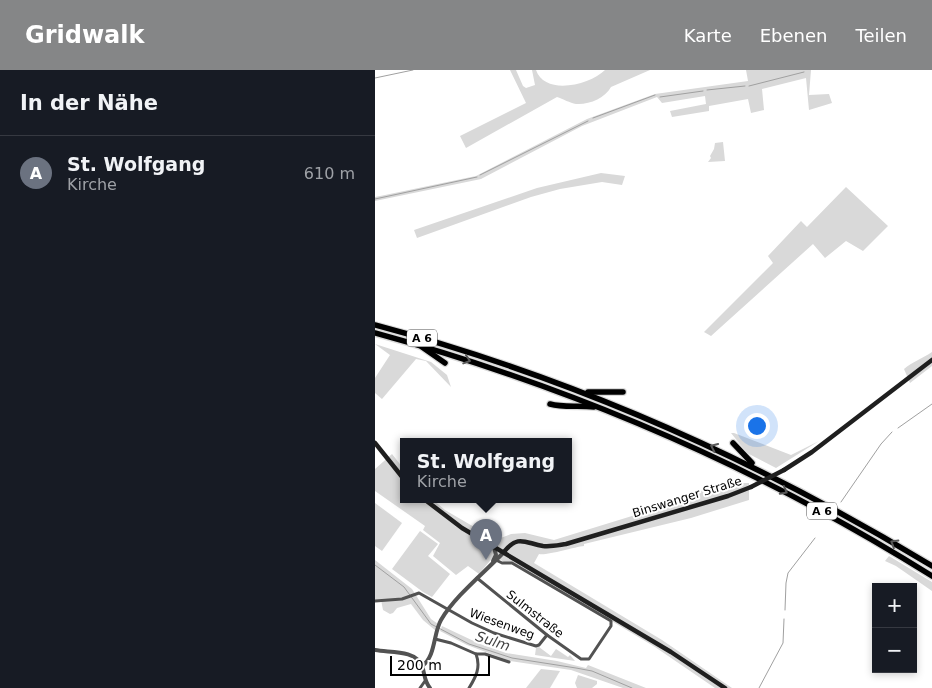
<!DOCTYPE html>
<html lang="de">
<meta charset="utf-8">
<style>
body{margin:0;font-family:"DejaVu Sans",sans-serif;background:#20242c;color:#f1f3f6}
.controls{position:absolute;right:15px;bottom:15px;display:grid;overflow:hidden;border-radius:0px;box-shadow:0 2px 8px #0003}
.controls button{width:45px;height:45px;display:grid;place-items:center;padding:0;border:0;border-bottom:1px solid #363941;background:#171b24;color:#f1f3f6;font:25px sans-serif}
.scale{position:absolute;left:15px;bottom:12px;width:100px;box-sizing:border-box;padding-left:5px;border:2px solid #000;border-top:0;font-size:14px;line-height:18px;white-space:nowrap;color:#000;-webkit-text-stroke:4px #fff;paint-order:stroke}
.you{position:absolute;left:381px;top:355px;width:18px;height:18px;margin:-12px;border:4px solid #fff;border-radius:50%;background:#1a73e8;box-shadow:0 0 0 8px #1a73e833}
.badge{display:grid;place-items:center;width:32px;height:32px;border-radius:50%;background:#858687;color:#fff;font-size:16px;font-weight:700}
.pin{position:absolute;translate:-50% -41px;filter:drop-shadow(0 1px 2px #0008)}
.pin::after{content:'';position:absolute;top:26px;width:18px;height:15px;background:inherit;clip-path:polygon(0 0,100% 0,50% 100%)}
.popup{position:absolute;left:25px;top:368px;width:172px;height:65px;box-sizing:border-box;display:grid;place-content:center;border-radius:0px;background:#171b24;filter:drop-shadow(0 1px 4px #0005);font-size:16px;white-space:nowrap;color:#9ea1a6}
.popup b{font-size:19px;color:#f1f3f6}
.popup::after{content:'';position:absolute;left:50%;top:100%;margin-left:-10px;border:10px solid transparent;border-top-color:#171b24}
.list{margin:0;padding:0;list-style:none}
h2{display:flex;justify-content:space-between;align-items:center;height:65px;margin:0;padding:0 20px;font-size:21px}
h2 small{font-size:16px;font-weight:400;color:#9ea1a6}
.list li{display:grid;grid-template-columns:32px 1fr auto;gap:15px;align-items:center;box-sizing:border-box;height:75px;padding:0 20px;border-top:1px solid #363941}
.list b{display:block;font-size:19px;white-space:nowrap}
.list p{margin:0;font-size:16px;white-space:nowrap;color:#9ea1a6}
.list em{font-size:16px;font-style:normal;color:#9ea1a6}
.map{position:relative;flex:none;width:557px;height:618px;overflow:hidden}
header{display:flex;align-items:center;gap:30px;box-sizing:border-box;height:70px;padding:0 25px;background:#858687;color:#fff}
header strong{font-size:24px}
nav{display:flex;gap:28px;margin-inline-start:auto;font-size:18px}
main{display:flex}
aside{flex:1;background:#171b24}
.map>svg:first-child{display:block}
</style>
<header>
<strong>Gridwalk</strong>
<nav><a>Karte</a><a>Ebenen</a><a>Teilen</a></nav>
</header>
<main>
<aside>
<h2>In der Nähe<small></small></h2>
<ul class="list">
<li><span class="badge" style="background:#6b7280">A</span><div><b>St. Wolfgang</b><p>Kirche</p></div><em>610 m</em></li>
</ul>
</aside>
<div class="map">
<svg width="557" height="618" viewBox="0 0 557 618">
<rect width="100%" height="100%" fill="#fff"/>
<!-- green -->
<g fill="#d9d9d9">
<path d="M135,0H141L148,16L151,18L160,15L157,0H161C170,26 215,15 230,0H275L236,17C230,28 214,35 201,34C195,33 188,29 182,27L91,78L85,66L151,33Z"/>
<path d="M371,0H436L434,25L454,24L457,33L434,40L431,8L387,19L389,40L376,43L373,29L334,36V41L297,47L295,41L331,34L330,26L287,33L282,27L207,56L106,109L0,131V127L10,125L101,106L212,49L280,24L373,11Z"/>
<path d="M348,72L350,91L333,92L336,88L335,86L339,79L340,73Z"/>
<path d="M226,103L250,106L247,115L227,112L185,119L156,127L42,168L39,160L162,118Z"/>
<path d="M471,117L513,156L488,181L471,171L450,188L438,174L336,266L329,262L398,193L393,186L426,151L432,157Z"/>
<path d="M0,274L56,292L72,305L76,317L51,291L41,289L7,329L0,323V308L15,285Z"/>
<path d="M557,282V296L535,313L529,299C537,292 548,288 557,282Z"/>
<path d="M356,363H359L416,385L444,371L401,398L372,383Z"/>
<path d="M17,384L28,398V429H57L70,440L118,468L123,469L136,464L150,463L179,470L270,442L347,413H374V430L316,448L209,474V476C199,477 171,486 164,484L159,493L287,570L357,618H340L280,577L138,492H129L119,486L104,504L93,496L81,505L58,486L65,473L48,460L50,456L0,421V399Z"/>
<path d="M0,433L27,453L7,481L0,476Z"/>
<path d="M45,461L63,474L53,486L75,504L57,527L48,522L17,499Z"/>
<path d="M514,486L557,512V521L521,496L510,491Z"/>
<path d="M0,490L37,519L56,549L63,554L61,561L48,550L36,534L22,538L18,543L15,544L8,540L6,530H0Z"/>
<path d="M67,556L105,574L131,583L182,591L211,598L213,595L271,618H248L196,600L135,591L92,575L65,561Z"/>
<path d="M164,577L176,586L181,579L193,587L195,585L200,591L160,585L161,578Z"/>
<path d="M166,599L185,601L175,618H151Z"/>
<path d="M203,605L222,611V614L217,618H202L200,613Z"/>
</g>
<g fill="none" stroke-linecap="round" stroke-linejoin="round">
<!-- stream -->
<g stroke="#a0a0a0" stroke-width="1">
<path d="M0,8L38,0"/>
<path d="M374,16L429,2"/>
<path d="M332,20L370,16"/>
<path d="M285,27L328,21"/>
<path d="M218,48L280,25"/>
<path d="M105,105L213,51"/>
<path d="M0,129L102,107"/>
<path d="M523,358L557,334"/>
<path d="M466,432L506,374L517,362"/>
<path d="M0,495L29,517L56,554L94,574L137,588L201,598L217,601L257,618"/>
<path d="M410,540L411,513L413,503L440,468"/>
<path d="M384,618L408,573L409,549"/>
</g>
<!-- motorway casing -->
<g stroke="#dbdbdb" stroke-width="8">
<g id="motorway">
<path d="M0,255C199,308 381,389 557,496"/>
<path d="M0,263C198,317 383,397 557,506"/>
<path d="M47,277L70,293"/>
<path d="M213,322H248"/>
<path d="M175,334C189,338 204,335 219,337"/>
<path d="M358,373L377,393"/>
</g>
</g>
<!-- minor -->
<g stroke="#525252" stroke-width="3">
<path d="M102,508L172,565L206,589H214L236,556V551L137,493H127L121,490"/>
<path d="M0,531L27,529L44,523L97,553L119,563L161,576L164,575L172,565"/>
<path d="M60,569L76,573L101,584H110L134,592"/>
<path d="M45,618L50,611"/>
<path d="M94,618C101,607 106,597 101,584"/>
</g>
<!-- tertiary -->
<g stroke="#525252" stroke-width="4">
<path d="M118,491L121,485L119,477"/>
<path d="M0,580C14,583 40,579 47,596C50,604 49,611 55,618"/>
<path d="M47,596C61,586 58,564 66,550C80,526 109,503 129,482"/>
</g>
<!-- secondary -->
<g stroke="#1f1f1f" stroke-width="4.5">
<path d="M0,373L28,408"/>
<path d="M409,400L437,382L557,290"/>
<path d="M49,429L87,458L296,582L350,618"/>
<path d="M129,482C143,464 150,473 168,476C176,477 184,475 191,474L353,426L376,417"/>
</g>
<!-- motorway -->
<use href="#motorway" stroke="#000" stroke-width="5.5"/>
<!-- secondary-bridge -->
<path stroke="#1f1f1f" stroke-width="4.5" d="M376,417L409,400"/>
</g>
<!-- one-way arrows -->
<defs><path id="oneway-chevron" d="M-2-3.5L2.5 0L-2 3.5" fill="none" stroke-width="1.6" stroke-linecap="round" stroke-linejoin="round" transform="scale(1.25)"/></defs>
<g stroke="#595959">
<use href="#oneway-chevron" transform="translate(92 290) rotate(18)"/>
<use href="#oneway-chevron" transform="translate(339 377) rotate(-155)"/>
<use href="#oneway-chevron" transform="translate(409 421) rotate(28)"/>
<use href="#oneway-chevron" transform="translate(519 473) rotate(-149)"/>
</g>
<g text-anchor="middle" dominant-baseline="central" stroke-width="4" stroke-linejoin="round" paint-order="stroke">
<!-- shield labels -->
<g fill="#fff" stroke="#4c4c4c" stroke-width="1">
<rect x="32" y="259.5" width="30" height="17" rx="4"/>
<rect x="432" y="432.5" width="30" height="17" rx="4"/>
</g>
<g font-size="11" font-weight="bold" fill="#000">
<text x="47" y="268">A 6</text>
<text x="447" y="441">A 6</text>
</g>
<!-- street labels -->
<g font-size="12" fill="#000" stroke="#fff">
<text transform="translate(312 427) rotate(-17)">Binswanger Straße</text>
<text transform="translate(160 544) rotate(38)">Sulmstraße</text>
<text transform="translate(127 554) rotate(20)">Wiesenweg</text>
</g>
<!-- water labels -->
<g font-size="14" font-style="italic" fill="#414141" stroke="#fff">
<text transform="translate(118 571) rotate(18)">Sulm</text>
</g>
</g>
</svg>
<div class="controls">
<button>+</button>
<button>−</button>
</div>
<div class="scale">200 m</div>
<div class="you"></div>
<div class="pin badge" style="left:111px;top:490px;background:#6b7280">A</div>
<div class="popup"><b>St. Wolfgang</b>Kirche</div>
</div>
</main>
